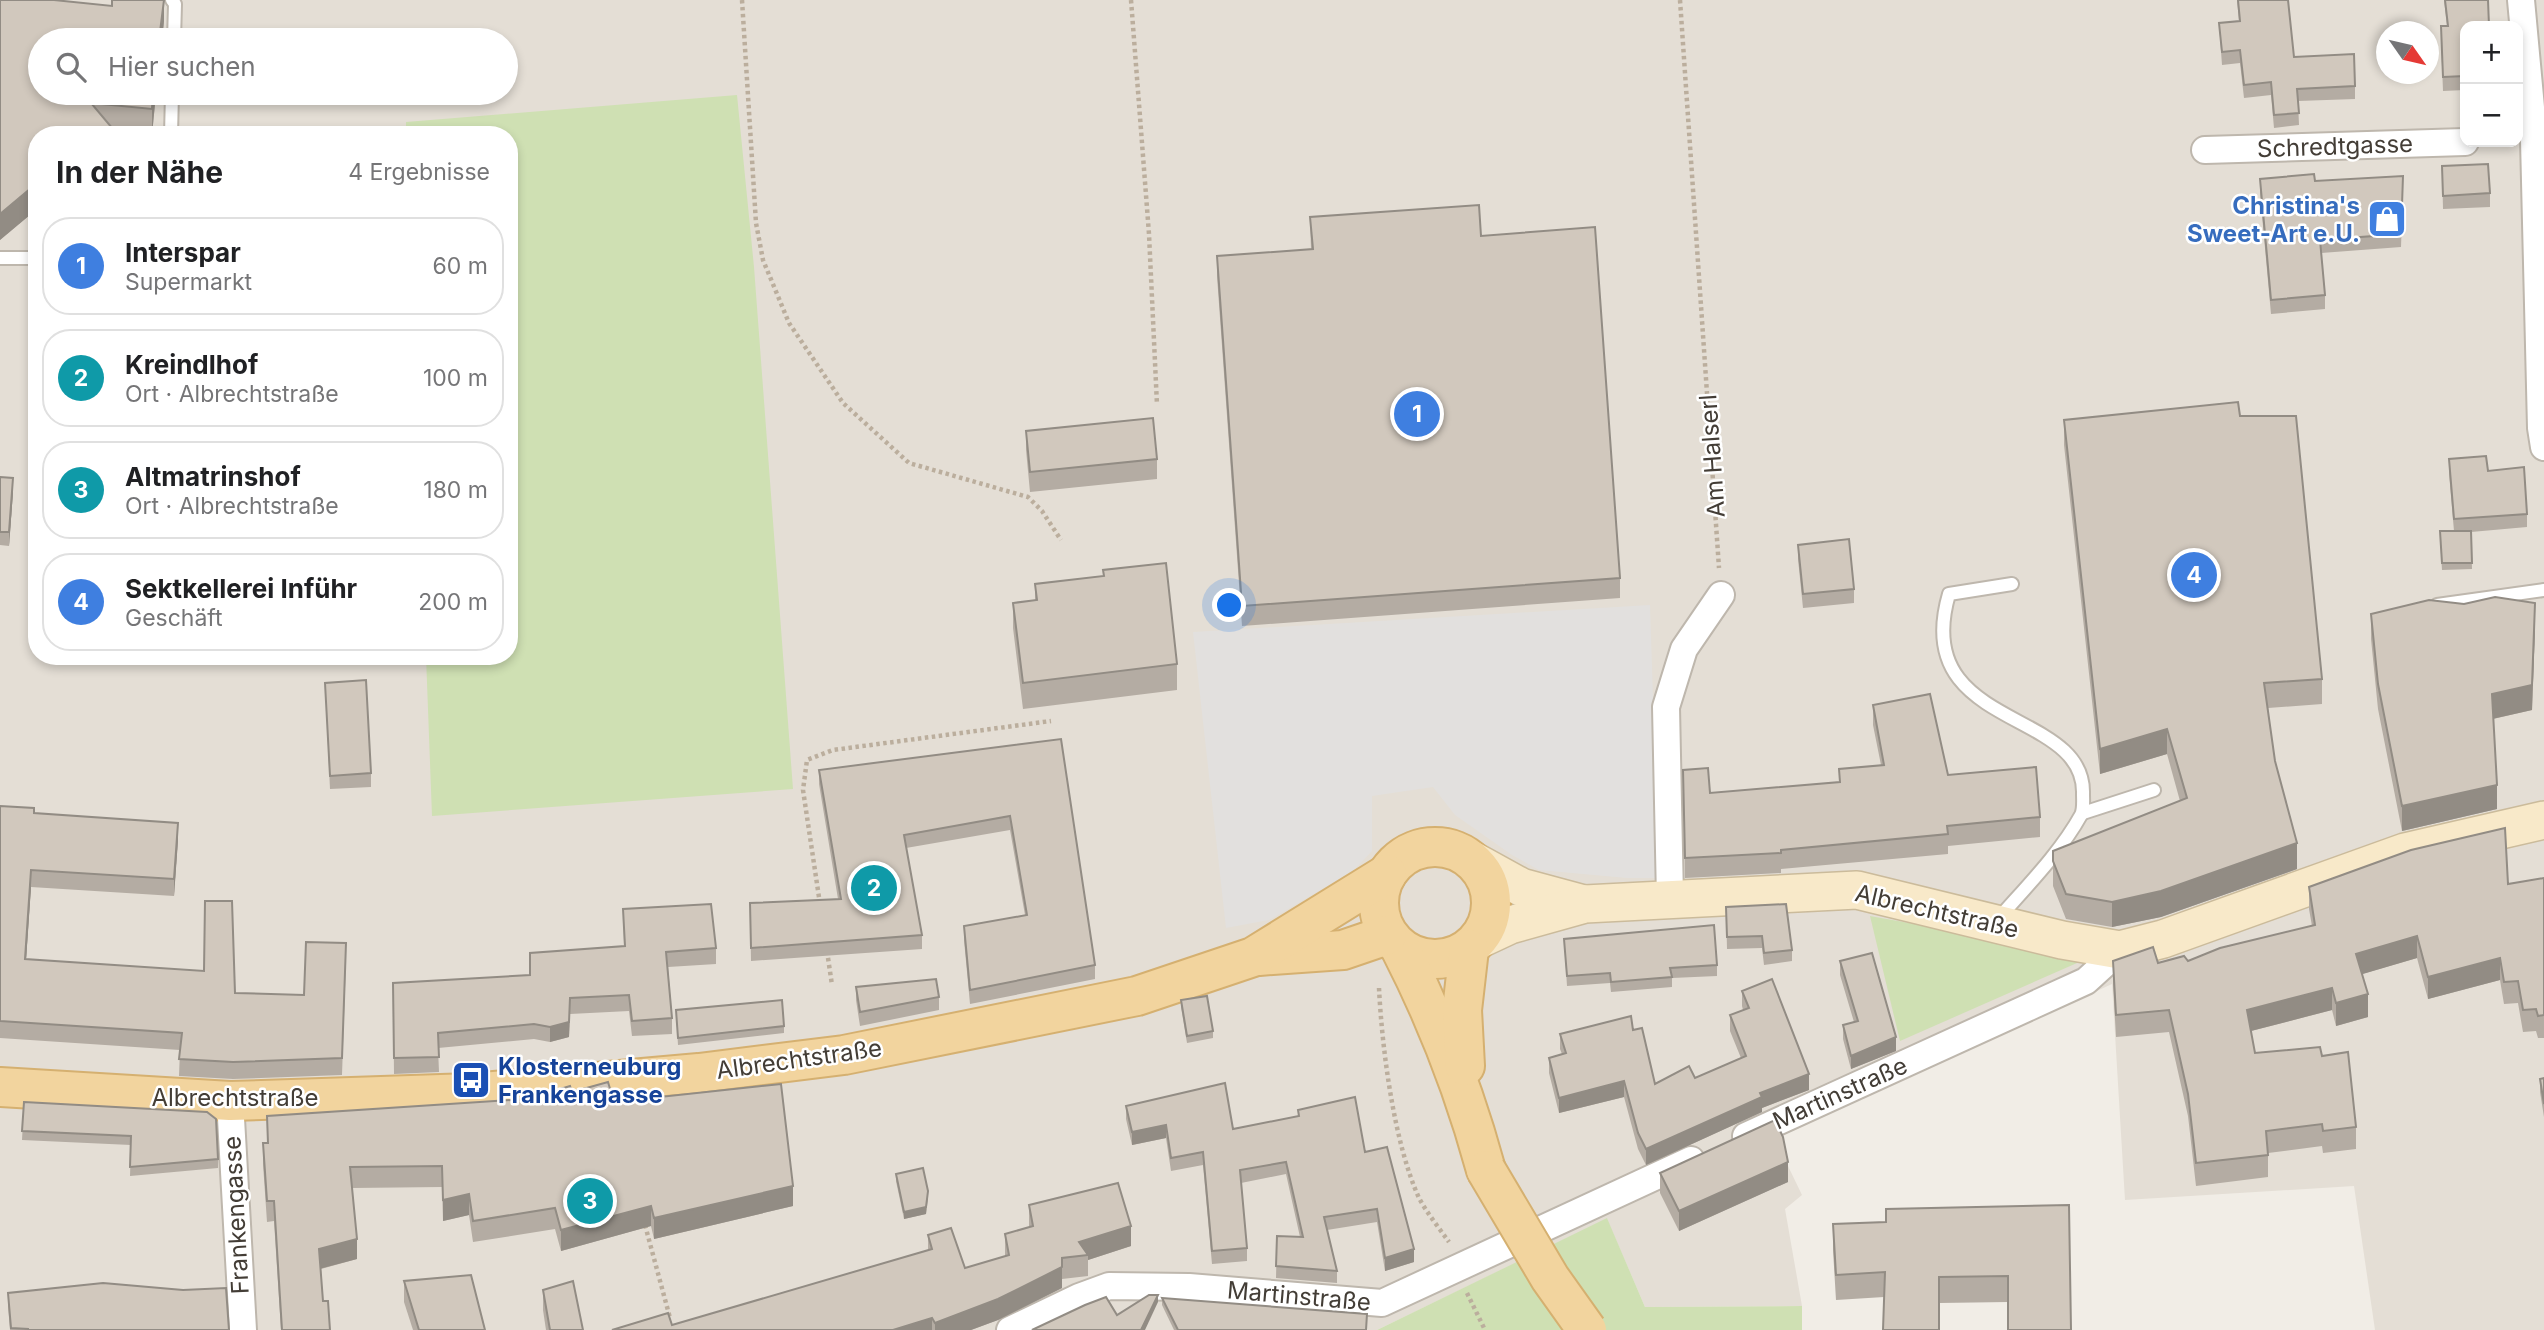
<!DOCTYPE html>
<html lang="de">
<meta charset="utf-8">
<style>
body{margin:0;font-family:Inter,sans-serif;background:#f2f2f2;color:#202124}
.controls{position:absolute;right:21px;top:21px;display:grid;overflow:hidden;border-radius:14px;box-shadow:0 4px 10px #0003}
.controls button{width:63px;height:63px;display:grid;place-items:center;padding:0;border:0;border-bottom:2px solid #e0e0e0;background:#fff;color:#202124;font:35px sans-serif}
.compass{position:absolute;left:2376px;top:21px;width:63px;height:63px;border-radius:50%;background:#fff;box-shadow:0 4px 10px #0003;rotate:124deg}
.you{position:absolute;left:1230px;top:606px;width:24px;height:24px;margin:-18px;border:5px solid #fff;border-radius:50%;background:#1a73e8;box-shadow:0 0 0 10px #1a73e833}
.badge{display:grid;place-items:center;width:46px;height:46px;border-radius:50%;background:#e03d2e;color:#fff;font-size:23px;font-weight:700}
.pin{position:absolute;translate:-50% -50%;border:4px solid #fff;box-shadow:0 2px 7px #0006}
.list{margin:0;padding:0;list-style:none}
h2{display:flex;justify-content:space-between;align-items:center;height:91px;margin:0;padding:0 28px;font-size:30px}
h2 small{font-size:23px;font-weight:400;color:#757577}
.list li{display:grid;grid-template-columns:46px 1fr auto;gap:21px;align-items:center;box-sizing:border-box;height:98px;margin:0 14px 14px;padding:0 14px;border:2px solid #e0e0e0;border-radius:28px}
.list b{display:block;font-size:26px;white-space:nowrap}
.list p{margin:0;font-size:23px;white-space:nowrap;color:#757577}
.list em{font-size:23px;font-style:normal;color:#757577}
.icon{flex:none;width:38px;height:38px;fill:none;stroke:currentColor;stroke-width:2;stroke-linecap:round;stroke-linejoin:round}
.map{position:relative;flex:none;width:2544px;height:1330px;overflow:hidden}
.search{position:absolute;background:#fff;box-shadow:0 4px 10px #0003;left:28px;top:28px;width:490px;height:77px;display:flex;align-items:center;gap:18px;box-sizing:border-box;padding:0 24px;border-radius:38px;color:#757577;font-size:26px}
.panel{position:absolute;background:#fff;box-shadow:0 4px 10px #0003;left:28px;top:126px;width:490px;height:539px;border-radius:28px}
.map>svg:first-child{display:block}
</style>
<div class="map">
<svg width="2544" height="1330" viewBox="0 0 2544 1330">
<rect width="100%" height="100%" fill="#f1ede6"/>
<!-- residential -->
<path fill="#e4ded5" fill-rule="evenodd" d="M0,0H2544V1330H2375L2354,1186L2125,1200L2112,984L1775,1139L1802,1195L1785,1209L1802,1306L1645,1307L1607,1219L1377,1330H0ZM2465,26H2518V142H2465ZM2386,32H2428V74H2386ZM40,40H506V93H40ZM37,135H509V656H37Z"/>
<!-- green -->
<g fill="#cfe0b3">
<path d="M737,95L754,267L793,789L432,816L426,656H509V135H406V122Z"/>
<path d="M1870,916L2093,956L1900,1041Z"/>
<path d="M1607,1218L1645,1307L1802,1306V1330H1377Z"/>
</g>
<!-- parking -->
<path fill="#e2e0de" d="M1650,605L1654,730L1666,878H1627L1539,870L1512,855L1455,815L1433,787L1372,796V851L1353,871L1269,920L1226,928L1193,632Z"/>
<g fill="none" stroke-linecap="round" stroke-linejoin="round">
<!-- lane casing -->
<g stroke="#beb7ad" stroke-width="16">
<g id="lane">
<path d="M172,0L175,4L174,40"/>
<path d="M171,135L172,93"/>
<path d="M0,258H37"/>
<path d="M2437,605L2544,590"/>
<path d="M2083,813L2154,790"/>
<path d="M1998,919C2026,887 2060,853 2081,815C2084,809 2083,801 2083,794C2086,707 1909,731 1949,594L2012,584"/>
</g>
</g>
<!-- street casing -->
<g stroke="#beb7ad" stroke-width="30">
<g id="street">
<path d="M2521,0L2534,140L2541,428L2544,447"/>
<path d="M2205,150L2465,142"/>
<path d="M1670,898L1666,707L1684,649L1721,595"/>
<path d="M230,1101L243,1330"/>
<path d="M1746,1136L2086,981L2120,950"/>
<path d="M1010,1330L1079,1297L1109,1286L1189,1287L1382,1303L1691,1160"/>
</g>
</g>
<!-- secondary casing -->
<g stroke="#cbbb9b" stroke-width="40">
<g id="secondary">
<path d="M1470,859L1521,887L1584,904"/>
<path d="M1478,940L1510,925L1585,904L1857,890L2062,940L2120,950L2163,939L2405,852L2544,820"/>
</g>
</g>
<!-- primary casing -->
<g stroke="#d5b070" stroke-width="42">
<g id="primary">
<circle cx="1435" cy="903" r="56"/>
<path d="M1401,950C1437,1020 1465,1093 1486,1170"/>
<path d="M1259,956L1343,950L1387,935"/>
<path d="M1465,1066L1462,1010L1469,949"/>
<path d="M0,1087L230,1101L471,1093L699,1073L844,1055L1137,996L1253,957L1387,874"/>
</g>
</g>
<!-- path -->
<g stroke="#bbae9d" stroke-width="4.5" stroke-dasharray="3.5 3.5" stroke-linecap="butt">
<path d="M742,0L756,223L763,260L789,323L843,403L909,463L1028,497L1042,511L1061,540"/>
<path d="M1131,0L1149,234L1157,405"/>
<path d="M1680,0L1719,568"/>
<path d="M820,904L803,790L807,760L833,750L1051,721"/>
<path d="M827,951L832,985"/>
<path d="M1379,988C1382,1049 1394,1143 1419,1198C1427,1213 1439,1228 1449,1242"/>
<path d="M645,1225L670,1318"/>
<path d="M1467,1293L1485,1330"/>
</g>
<!-- lane -->
<use href="#lane" stroke="#fff" stroke-width="12"/>
<!-- street -->
<use href="#street" stroke="#fff" stroke-width="26"/>
<!-- secondary -->
<use href="#secondary" stroke="#f8e9c9" stroke-width="37"/>
<!-- primary -->
<use href="#primary" stroke="#f2d49e" stroke-width="38"/>
<!-- primary-bridge casing -->
<g stroke="#d5b070" stroke-width="42" stroke-linecap="butt">
<path id="primary-bridge" d="M1486,1170L1550,1278L1587,1330"/>
</g>
<!-- primary-bridge -->
<use href="#primary-bridge" stroke="#f2d49e" stroke-width="38"/>
</g>
<!-- wall -->
<g fill="#b4aca3">
<path d="M0,0L164,21L162,40H40L156,93L152,135L115,131L37,135V209L0,240Z"/>
<path d="M2237,0H2288L2294,57L2355,86V99L2298,101L2299,125L2274,128L2271,95L2244,98L2240,63L2222,65L2219,23L2239,21Z"/>
<path d="M2444,0H2488L2465,26V90L2443,91L2441,40L2447,26Z"/>
<path d="M2442,166L2490,193V207L2443,209Z"/>
<path d="M2260,179L2315,181L2403,189L2401,247L2321,253L2325,295V309L2271,314L2260,193Z"/>
<path d="M1310,217L1481,236L1620,578V598L1242,626L1217,276V256L1311,249Z"/>
<path d="M37,316V389L34,388V356Z"/>
<path d="M2240,416L2322,679V704L2268,708L2275,761L2297,869L2161,917L2112,927L2066,919L2053,886V851L2180,801L2167,754L2100,774L2064,445V420Z"/>
<path d="M1026,431L1157,459V479L1030,492L1026,450Z"/>
<path d="M2449,459L2488,471L2527,514V527L2471,532L2472,569L2442,570L2440,538L2454,531L2449,473Z"/>
<path d="M0,477L13,492L9,546L0,545Z"/>
<path d="M1798,545L1854,589V603L1803,608L1798,559Z"/>
<path d="M1103,570L1177,664V690L1023,709L1013,628V603L1035,600V584L1103,576Z"/>
<path d="M37,605V639H35Z"/>
<path d="M2371,614L2535,627L2532,710L2493,719L2497,809L2402,831L2378,709L2371,639Z"/>
<path d="M325,683L371,773V787L330,789Z"/>
<path d="M1873,705L1948,775L2040,817V837L1948,846V854L1781,869V873L1685,878L1683,770L1710,793L1839,782V769L1881,765L1873,725Z"/>
<path d="M1061,739L1095,965V979L970,1004L964,940V926L1025,915L1010,830L906,848L922,935V949L751,961L750,903L838,899L819,784V770Z"/>
<path d="M0,806L178,840L174,896L31,887L26,959L235,993L304,995L346,960L342,1075L233,1079L179,1076L180,1050L0,1038Z"/>
<path d="M2544,878V1038H2538L2536,1031L2523,1032L2518,1003L2504,1004L2500,980L2428,999L2417,958L2362,974L2368,1017L2336,1026L2332,1010L2251,1031L2255,1053L2322,1056L2356,1127V1149L2323,1153L2322,1146L2268,1153V1177L2196,1186L2188,1116L2169,1032L2116,1037L2113,984V961L2158,963L2188,961L2312,926L2309,909V887L2508,884Z"/>
<path d="M1726,907L1792,950V961L1764,965L1762,948L1727,949Z"/>
<path d="M623,909L716,948V964L668,967L672,1018V1034L632,1036L629,1011L570,1014L569,1037L550,1042L534,1039L438,1048L439,1072L394,1074L393,983L530,975V953L624,946Z"/>
<path d="M1564,939L1717,965V976L1672,978V987L1611,992L1610,983L1567,986Z"/>
<path d="M1840,961L1896,1051L1851,1069L1843,1039V1025L1854,1022L1840,975Z"/>
<path d="M856,987L939,997V1010L860,1026L856,1000Z"/>
<path d="M1742,991L1809,1090L1762,1108V1112L1646,1165L1638,1149L1624,1097L1559,1113L1549,1073V1058L1562,1054L1560,1049V1034L1633,1030L1655,1084L1695,1078L1741,1058L1730,1031V1015L1743,1010L1742,1006Z"/>
<path d="M1181,1000L1213,1031V1038L1187,1043L1181,1007Z"/>
<path d="M676,1010L784,1026V1033L678,1045Z"/>
<path d="M2544,1078V1117L2540,1092V1079Z"/>
<path d="M572,1092L614,1102L793,1206L654,1239L651,1226L561,1251L555,1229L473,1242L469,1215L443,1221L442,1187L352,1188L357,1259L321,1269L323,1301L330,1330H281L274,1221L267,1222L263,1164V1143H267V1116L527,1099Z"/>
<path d="M24,1102L218,1159V1168L130,1176L131,1145L22,1140Z"/>
<path d="M1126,1106L1233,1129L1298,1116V1110L1365,1152L1414,1262L1385,1271L1377,1222L1327,1230L1337,1271V1283L1276,1278L1277,1236L1300,1237L1286,1174L1241,1183L1247,1248V1261L1212,1264L1203,1165L1171,1171L1166,1138L1132,1145L1126,1119Z"/>
<path d="M1660,1173L1788,1182L1679,1231L1660,1193Z"/>
<path d="M896,1174L928,1198L926,1214L904,1219L896,1181Z"/>
<path d="M1029,1205L1131,1246L1088,1260V1276L1062,1279V1288L998,1320L971,1330H612L672,1325L928,1250V1235L965,1268L1005,1256V1234L1029,1227Z"/>
<path d="M2069,1205L2008,1302L1939,1303L1884,1297L1836,1300L1833,1250V1224L1886,1222Z"/>
<path d="M404,1281L485,1330H413L404,1302Z"/>
<path d="M543,1290L583,1330H546L543,1310Z"/>
<path d="M8,1293L229,1330H10L8,1306Z"/>
<path d="M1162,1298L1367,1330H1174L1162,1305Z"/>
</g>
<!-- shaded-wall -->
<g fill="#928c84">
<path d="M164,0V21L162,40H159Z"/>
<path d="M153,93H156L152,135V109Z"/>
<path d="M37,183V209L0,240V214Z"/>
<path d="M13,478V492L9,546V532Z"/>
<path d="M2535,603V627L2532,710L2492,719V694Z"/>
<path d="M2167,729V754L2100,774V749Z"/>
<path d="M2497,785V809L2402,831V806Z"/>
<path d="M178,823V840L174,896V879Z"/>
<path d="M2297,843V869L2161,917L2112,927V902Z"/>
<path d="M31,870V887L25,976V959Z"/>
<path d="M2417,936V958L2356,976V954Z"/>
<path d="M2500,958V980L2428,999V977Z"/>
<path d="M2332,988V1010L2247,1032V1010Z"/>
<path d="M2368,994V1017L2336,1026V1003Z"/>
<path d="M570,1014L569,1037L550,1042V1027Z"/>
<path d="M1896,1037V1051L1851,1069V1056Z"/>
<path d="M1809,1074V1090L1762,1108V1112L1646,1165V1149L1760,1093Z"/>
<path d="M1624,1081V1097L1559,1113V1098Z"/>
<path d="M1166,1125V1138L1132,1145V1132Z"/>
<path d="M1788,1162V1182L1679,1231V1211Z"/>
<path d="M793,1186V1206L654,1239V1218Z"/>
<path d="M928,1191L926,1214L904,1219V1212Z"/>
<path d="M469,1194V1215L443,1221V1200Z"/>
<path d="M651,1206V1226L561,1251V1230Z"/>
<path d="M1131,1226V1246L1088,1260V1255L1079,1242Z"/>
<path d="M357,1239V1259L319,1269V1249Z"/>
<path d="M1414,1249V1262L1385,1271V1258Z"/>
<path d="M1062,1267V1288L998,1320L971,1330H935V1323Z"/>
<path d="M1158,1295V1302L1145,1330H1141Z"/>
<path d="M932,1318V1330H893Z"/>
</g>
<!-- building -->
<g fill="#d1c8bd" stroke="#928c84" stroke-width="2">
<path d="M0,0H54L112,6V0H164L159,40H40V93H153L152,109L91,103L118,135H37V183L0,214Z"/>
<path d="M2238,0H2288L2294,57L2354,54L2355,86L2297,89L2299,113L2274,115L2271,82L2244,85L2240,50L2222,52L2219,23L2240,21Z"/>
<path d="M2445,0H2488L2489,26H2465V76L2443,77L2441,26H2448Z"/>
<path d="M2488,164L2490,193L2443,196L2442,166Z"/>
<path d="M2314,174L2315,181L2403,176L2401,234L2320,240L2325,295L2271,300L2260,179Z"/>
<path d="M1479,205L1481,236L1595,227L1620,578L1242,606L1217,256L1313,249L1310,217Z"/>
<path d="M36,316H37V357L34,356Z"/>
<path d="M2238,402L2240,416H2296L2322,679L2264,683L2275,761L2297,843L2161,891L2112,902L2066,894L2053,861V851L2187,798L2167,729L2100,749L2064,420Z"/>
<path d="M1153,418L1157,459L1030,472L1026,431Z"/>
<path d="M2486,456L2488,471L2524,467L2527,514L2454,519L2449,459Z"/>
<path d="M0,477L13,478L9,532H0Z"/>
<path d="M2440,531H2471L2472,563H2442Z"/>
<path d="M1849,539L1854,589L1803,594L1798,545Z"/>
<path d="M1166,563L1177,664L1023,683L1013,603L1037,600L1035,584L1104,576L1103,570Z"/>
<path d="M2495,597L2535,603L2532,685L2492,694L2497,785L2402,806L2378,684L2371,614L2429,600L2464,604Z"/>
<path d="M366,680L371,773L330,776L325,683Z"/>
<path d="M1930,694L1948,775L2036,767L2040,817L1947,826L1948,834L1781,850V853L1685,858L1683,770L1708,768L1710,793L1840,782L1839,769L1884,765L1873,705Z"/>
<path d="M1061,739L1095,965L970,990L964,926L1027,915L1010,816L904,835L922,935L751,948L750,903L841,899L819,770Z"/>
<path d="M0,806L34,808V813L178,823L174,879L31,870L25,959L204,971L205,901H232L235,993L304,995L306,942L346,943L342,1058L233,1062L179,1059L182,1033L0,1021Z"/>
<path d="M2505,828L2508,884L2544,878V1015L2538,1016L2536,1009L2523,1010L2518,981L2504,982L2500,958L2428,977L2417,936L2356,954L2368,994L2336,1003L2332,988L2247,1010L2255,1053L2320,1047L2322,1056L2348,1052L2356,1127L2323,1131L2322,1124L2266,1131L2268,1155L2196,1163L2188,1094L2169,1010L2116,1015L2113,961L2153,947L2158,963L2184,956L2188,961L2220,948L2315,925L2309,887L2411,850Z"/>
<path d="M711,904L716,948L666,952L672,1018L632,1021L629,995L570,998L569,1022L550,1027L534,1024L438,1033L439,1057L394,1058L393,983L530,975V953L625,946L623,909Z"/>
<path d="M1786,904L1792,950L1764,953L1762,936L1727,937L1726,907Z"/>
<path d="M1714,925L1717,965L1670,968L1672,977L1611,982L1610,973L1567,976L1564,939Z"/>
<path d="M1872,953L1896,1037L1851,1056L1843,1025L1858,1021L1840,961Z"/>
<path d="M936,979L939,997L860,1012L856,987Z"/>
<path d="M1772,979L1809,1074L1760,1093L1762,1097L1646,1149L1638,1133L1624,1081L1559,1098L1549,1058L1566,1053L1560,1034L1631,1016L1633,1030L1642,1028L1655,1084L1689,1066L1695,1078L1746,1056L1730,1015L1749,1008L1742,991Z"/>
<path d="M1207,996L1213,1031L1187,1036L1181,1000Z"/>
<path d="M782,1000L784,1026L678,1038L676,1010Z"/>
<path d="M2544,1078V1104L2540,1079Z"/>
<path d="M608,1082L614,1102L781,1084L793,1186L654,1218L651,1206L561,1230L555,1208L473,1221L469,1194L443,1200L442,1166L350,1167L357,1239L319,1249L323,1301H328L330,1330H282L274,1201H267L263,1143H268L267,1116L527,1099L570,1086L572,1092Z"/>
<path d="M1225,1083L1233,1129L1299,1116L1298,1110L1355,1097L1365,1152L1387,1147L1414,1249L1385,1258L1377,1209L1324,1217L1337,1271L1276,1266L1277,1236L1303,1237L1286,1162L1240,1170L1247,1248L1212,1251L1203,1152L1171,1158L1166,1125L1132,1132L1126,1106Z"/>
<path d="M24,1102L207,1112L216,1119L218,1159L130,1167L131,1136L22,1131Z"/>
<path d="M1775,1120L1783,1137L1788,1162L1679,1211L1660,1173Z"/>
<path d="M923,1168L928,1191L926,1207L904,1212L896,1174Z"/>
<path d="M1118,1183L1131,1226L1079,1242L1088,1255L1062,1258V1267L998,1299L935,1323L932,1318L893,1330H612L668,1313L672,1325L932,1249L928,1235L951,1228L965,1268L1009,1255L1005,1234L1033,1226L1029,1205Z"/>
<path d="M2069,1205L2071,1330H2008V1276L1939,1277V1330H1883L1885,1272L1836,1275L1833,1224L1886,1222V1209Z"/>
<path d="M471,1275L485,1330H419L404,1281Z"/>
<path d="M573,1281L583,1330H550L543,1290Z"/>
<path d="M103,1283L183,1290L226,1288L229,1330H28V1329L11,1328L8,1293Z"/>
<path d="M1149,1295H1158L1141,1330H1032L1085,1305L1106,1297L1117,1315Z"/>
<path d="M1162,1298L1367,1314L1366,1330H1178Z"/>
</g>
<!-- icons -->
<defs>
<g id="shop-square" transform="scale(2.0125)"><rect x="-9" y="-9" width="18" height="18" rx="4" fill="#3f7fe0" stroke="#fff"/><path d="M-5-2.5h2.3a2.7 3.5 0 0 1 5.4 0H5L5.5 6h-11ZM-1.5-2.5h3a1.5 2.3 0 0 0-3 0Z" fill="#fff"/></g>
<g id="bus-square" transform="scale(2.0125)"><rect x="-9" y="-9" width="18" height="18" rx="4" fill="#1a4fb4" stroke="#fff"/><path d="M-5-6H5V4H4V6H2V4H-2V6H-4V4H-5ZM-3.5-4V0h7V-4ZM-3.5 1.2v1.5H-2V1.2ZM2 1.2v1.5H3.5V1.2Z" fill="#fff"/></g>
</defs>
<g fill-rule="evenodd">
<use href="#shop-square" x="2387" y="219"/>
<use href="#bus-square" x="471" y="1080"/>
</g>
<g text-anchor="middle" dominant-baseline="central" stroke-width="5" stroke-linejoin="round" paint-order="stroke">
<!-- street labels -->
<g font-size="24" fill="#433d36" stroke="#fff">
<text transform="translate(2335 146) rotate(-2)">Schredtgasse</text>
<text transform="translate(1712 456) rotate(-94)">Am Halserl</text>
<text transform="translate(1937 911) rotate(13)">Albrechtstraße</text>
<text transform="translate(799 1059) rotate(-8)">Albrechtstraße</text>
<text transform="translate(1840 1093) rotate(-24)">Martinstraße</text>
<text x="235" y="1097">Albrechtstraße</text>
<text transform="translate(236 1215) rotate(-93)">Frankengasse</text>
<text transform="translate(1299 1296) rotate(5)">Martinstraße</text>
</g>
<!-- shop labels -->
<g font-size="24" font-weight="bold" fill="#366cbe" stroke="#fff" text-anchor="end">
<text x="2360" y="205">Christina's<tspan x="2360" dy="28">Sweet-Art e.U.</tspan></text>
</g>
<!-- transit labels -->
<g font-size="24" font-weight="bold" fill="#164399" stroke="#fff" text-anchor="start">
<text x="498" y="1066">Klosterneuburg<tspan x="498" dy="28">Frankengasse</tspan></text>
</g>
</g>
</svg>
<div class="controls">
<button>+</button>
<button>−</button>
</div>
<svg class="compass" viewBox="-18 -18 36 36"><path d="M0-13l5 13h-10z" fill="#e53935"/><path d="M0 13l5-13h-10z" fill="#757577"/></svg>
<div class="you"></div>
<div class="pin badge" style="left:1417px;top:414px;background:#3f7fe0">1</div>
<div class="pin badge" style="left:874px;top:888px;background:#0f9aa8">2</div>
<div class="pin badge" style="left:590px;top:1201px;background:#0f9aa8">3</div>
<div class="pin badge" style="left:2194px;top:575px;background:#3f7fe0">4</div>
<div class="search"><svg class="icon" aria-label="search" viewBox="0 0 24 24"><circle cx="10" cy="10" r="6"/><path d="M15 15l6 6"/></svg>Hier suchen</div>
<section class="panel">
<h2>In der Nähe<small>4 Ergebnisse</small></h2>
<ul class="list">
<li><span class="badge" style="background:#3f7fe0">1</span><div><b>Interspar</b><p>Supermarkt</p></div><em>60 m</em></li>
<li><span class="badge" style="background:#0f9aa8">2</span><div><b>Kreindlhof</b><p>Ort · Albrechtstraße</p></div><em>100 m</em></li>
<li><span class="badge" style="background:#0f9aa8">3</span><div><b>Altmatrinshof</b><p>Ort · Albrechtstraße</p></div><em>180 m</em></li>
<li><span class="badge" style="background:#3f7fe0">4</span><div><b>Sektkellerei Inführ</b><p>Geschäft</p></div><em>200 m</em></li>
</ul>
</section>
</div>
